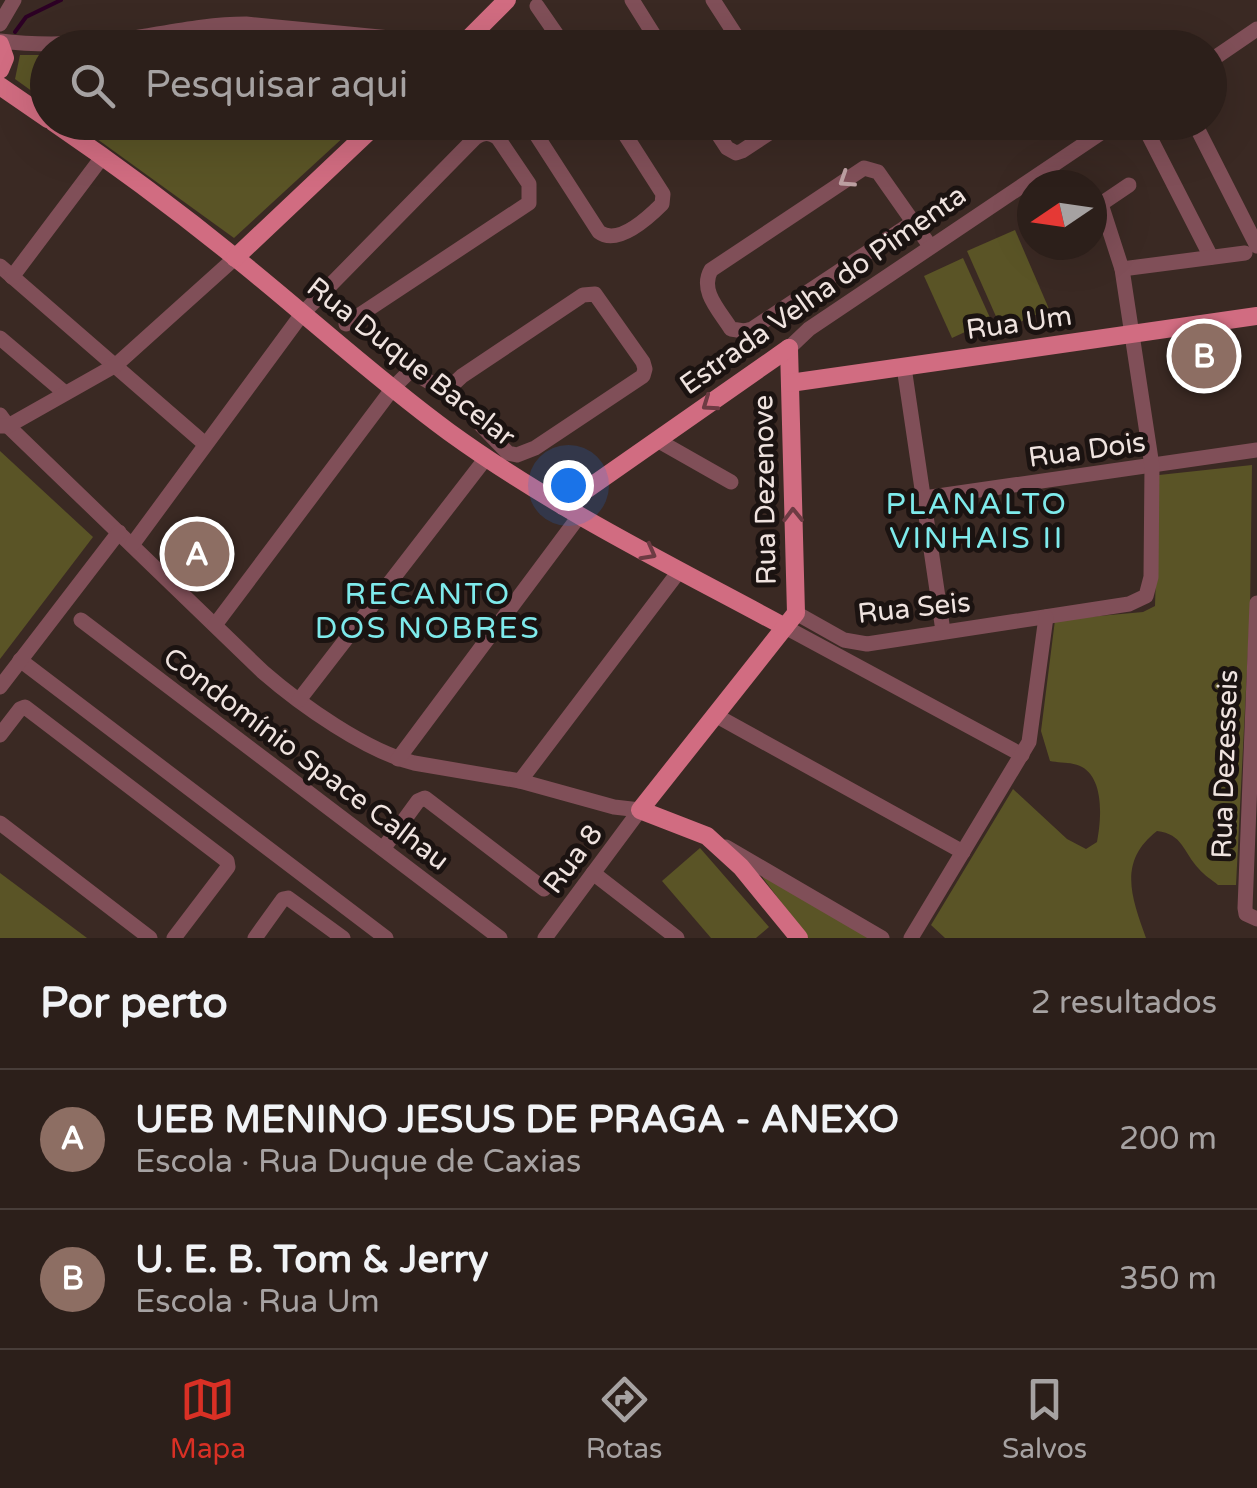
<!DOCTYPE html>
<html lang="pt">
<meta charset="utf-8">
<style>
body{margin:0;font-family:"Varela Round",sans-serif;background:#382c27;color:#f1f3f6}
.compass{position:absolute;left:1017px;top:170px;width:90px;height:90px;border-radius:50%;background:#2c1f1a;box-shadow:0 10px 40px #0002;rotate:257deg}
.you{position:absolute;left:568px;top:485px;width:35px;height:35px;margin:-25px;border:8px solid #fff;border-radius:50%;background:#1a73e8;box-shadow:0 0 0 15px #1a73e833}
.badge{display:grid;place-items:center;width:65px;height:65px;border-radius:50%;background:#d93025;color:#fff;font-size:32px;font-weight:700}
.pin{position:absolute;translate:-50% -50%;border:5px solid #fff;box-shadow:0 2px 10px #0006}
.list{margin:0;padding:0;list-style:none}
h2{display:flex;justify-content:space-between;align-items:center;height:130px;margin:0;padding:0 40px;font-size:42px}
h2 small{font-size:32px;font-weight:400;color:#a6a2a2}
.list li{display:grid;grid-template-columns:65px 1fr auto;gap:30px;align-items:center;box-sizing:border-box;height:140px;padding:0 40px;border-top:2px solid #483d39}
.list b{display:block;font-size:38px;white-space:nowrap}
.list p{margin:0;font-size:32px;white-space:nowrap;color:#a6a2a2}
.list em{font-size:32px;font-style:normal;color:#a6a2a2}
.icon{flex:none;width:55px;height:55px;fill:none;stroke:currentColor;stroke-width:2;stroke-linecap:round;stroke-linejoin:round}
.map{position:relative;flex:none;width:1257px;height:938px;overflow:hidden}
.search{position:absolute;background:#2c1f1a;box-shadow:0 10px 40px #0002;left:30px;right:30px;top:30px;height:110px;display:flex;align-items:center;gap:25px;box-sizing:border-box;padding:0 35px;border-radius:55px;color:#a6a2a2;font-size:38px}
.sheet{height:410px;background:#2c1f1a}
nav{display:flex;justify-content:space-around;align-items:center;box-sizing:border-box;height:140px;border-top:2px solid #483d39;background:#2c1f1a;font-size:28px;color:#a6a2a2}
nav a{display:grid;justify-items:center;gap:5px}
nav .on{color:#d93025}
.map>svg:first-child{display:block}
</style>
<div class="map">
<svg width="1257" height="938" viewBox="0 0 1257 938">
<rect width="100%" height="100%" fill="#3a2923"/>
<!-- green -->
<g fill="#5a5426">
<path d="M204,38L343,47H156Z"/>
<path d="M20,55H47V102L15,79Z"/>
<path d="M75,123H359L234,238Z"/>
<path d="M1015,230L1049,309L1002,330L967,251Z"/>
<path d="M963,258L991,320L952,338L924,276Z"/>
<path d="M0,451L93,537L0,659Z"/>
<path d="M1252,465L1250,611L1236,885H1218C1212,880 1204,875 1199,869C1183,852 1183,834 1157,831C1117,862 1132,898 1146,938H945L931,925L1013,789L1067,839L1086,849L1097,842C1101,821 1105,780 1082,767C1074,762 1059,763 1050,761L1041,731L1055,620L1143,612L1155,606L1159,475Z"/>
<path d="M700,848L769,927L756,938H711L662,881Z"/>
<path d="M0,873L87,938H0Z"/>
<path d="M760,874L871,938H808Z"/>
</g>
<g fill="none" stroke-linecap="round" stroke-linejoin="round">
<!-- stream -->
<path stroke="#2c0024" stroke-width="4" d="M15,32L26,17L61,0"/>
<!-- minor -->
<g stroke="#804f58" stroke-width="15">
<path d="M632,0L662,48"/>
<path d="M713,0L744,48"/>
<path d="M537,6L566,48"/>
<path d="M0,24L14,0"/>
<path d="M0,41C41,46 86,44 127,39C167,33 205,24 246,24L462,45"/>
<path d="M1210,61L1257,29"/>
<path d="M528,122L599,232C618,246 648,218 662,204L663,194L617,122"/>
<path d="M710,122L727,148L736,153L742,151L786,122"/>
<path d="M1194,122L1257,246"/>
<path d="M1145,128L1211,257"/>
<path d="M1092,210L1129,185"/>
<path d="M915,221L752,329L744,331L731,329C720,311 699,291 711,270L864,168L878,172L930,246"/>
<path d="M0,266L205,444"/>
<path d="M1122,269L1245,253"/>
<path d="M12,277L103,156"/>
<path d="M595,294L643,362L645,369L643,376L535,448L517,455L508,453L447,390L462,376L583,295Z"/>
<path d="M0,338L65,393"/>
<path d="M789,348L809,329L1117,122"/>
<path d="M904,367L943,631"/>
<path d="M0,415L8,426L263,672C301,705 366,751 414,763L520,781L614,807L640,810"/>
<path d="M0,426H8L116,365L235,258"/>
<path d="M657,440L731,482"/>
<path d="M924,498L1257,450"/>
<path d="M132,545L302,314L475,138C484,132 489,132 498,138L529,184V203L346,324"/>
<path d="M1257,603L1245,908L1246,914L1257,919"/>
<path d="M796,613L844,640L867,644L1129,604L1146,596L1151,577L1152,466L1122,269L1101,204"/>
<path d="M81,620L500,938"/>
<path d="M215,625L393,388L408,373L413,372L441,389L447,390"/>
<path d="M785,627L1022,755"/>
<path d="M20,660L386,938"/>
<path d="M0,687L119,532"/>
<path d="M299,700L486,458"/>
<path d="M715,715L963,852"/>
<path d="M0,735L20,709L25,707L227,861L228,867L174,938"/>
<path d="M398,759L580,515"/>
<path d="M520,781L680,570"/>
<path d="M0,823L150,938"/>
<path d="M726,847L882,938"/>
<path d="M383,849L418,801L425,798L544,889"/>
<path d="M593,873L677,938"/>
<path d="M255,938L283,899L288,898L343,938"/>
<path d="M545,938L640,810"/>
<path d="M911,938L1029,742L1046,617"/>
</g>
<!-- major -->
<g stroke="#d16c81" stroke-width="18">
<path d="M0,44L5,58L0,70"/>
<path d="M459,48L507,0"/>
<path d="M0,86L48,119"/>
<path d="M53,122C116,165 178,211 237,259C308,316 375,378 449,432C554,508 672,566 785,627"/>
<path d="M235,258L379,122"/>
<path d="M789,348L796,613L640,810L707,836L741,867L799,938"/>
<path d="M790,383L1257,316"/>
<path d="M563,506L789,348"/>
</g>
</g>
<!-- one-way arrows -->
<defs><path id="oneway-chevron" d="M-2-3.5L2.5 0L-2 3.5" fill="none" stroke-width="1.6" stroke-linecap="round" stroke-linejoin="round" transform="scale(2.5)"/></defs>
<use stroke="#bda0a2" href="#oneway-chevron" transform="translate(846 180) rotate(147)"/>
<g stroke="#6d3b43">
<use href="#oneway-chevron" transform="translate(709 404) rotate(145)"/>
<use href="#oneway-chevron" transform="translate(793 515) rotate(-91)"/>
<use href="#oneway-chevron" transform="translate(649 553) rotate(29)"/>
</g>
<g text-anchor="middle" dominant-baseline="central" stroke-width="10" stroke-linejoin="round" paint-order="stroke">
<!-- street labels -->
<g font-size="28" fill="#efe3df" stroke="#1b1311">
<text transform="translate(823 290) rotate(-35)">Estrada Velha do Pimenta</text>
<text transform="translate(1019 323) rotate(-8)">Rua Um</text>
<text transform="translate(411 362) rotate(38)">Rua Duque Bacelar</text>
<text transform="translate(1087 450) rotate(-8)">Rua Dois</text>
<text transform="translate(765 490) rotate(-91)">Rua Dezenove</text>
<text transform="translate(914 608) rotate(-6)">Rua Seis</text>
<text transform="translate(306 759) rotate(37)">Condomínio Space Calhau</text>
<text transform="translate(1225 764) rotate(-88)">Rua Dezesseis</text>
<text transform="translate(573 859) rotate(-53)">Rua 8</text>
</g>
<!-- neighbourhood labels -->
<g font-size="30" letter-spacing="2.5" fill="#7eeaeb" stroke="#1b1311">
<text x="977" y="504">PLANALTO<tspan x="977" dy="34">VINHAIS II</tspan></text>
<text x="428" y="594">RECANTO<tspan x="428" dy="34">DOS NOBRES</tspan></text>
</g>
</g>
</svg>
<svg class="compass" viewBox="-18 -18 36 36"><path d="M0-13l5 13h-10z" fill="#e53935"/><path d="M0 13l5-13h-10z" fill="#a6a2a2"/></svg>
<div class="you"></div>
<div class="pin badge" style="left:197px;top:554px;background:#8d6e63">A</div>
<div class="pin badge" style="left:1204px;top:356px;background:#8d6e63">B</div>
<div class="search"><svg class="icon" aria-label="search" viewBox="0 0 24 24"><circle cx="10" cy="10" r="6"/><path d="M15 15l6 6"/></svg>Pesquisar aqui</div>
</div>
<section class="sheet">
<h2>Por perto<small>2 resultados</small></h2>
<ul class="list">
<li><span class="badge" style="background:#8d6e63">A</span><div><b>UEB MENINO JESUS DE PRAGA - ANEXO</b><p>Escola · Rua Duque de Caxias</p></div><em>200 m</em></li>
<li><span class="badge" style="background:#8d6e63">B</span><div><b>U. E. B. Tom &amp; Jerry</b><p>Escola · Rua Um</p></div><em>350 m</em></li>
</ul>
</section>
<nav>
<a class="on"><svg class="icon" aria-label="map" viewBox="0 0 24 24"><path d="M3 6l6-2 6 2 6-2v14l-6 2-6-2-6 2zM9 4v14M15 6v14"/></svg>Mapa</a>
<a><svg class="icon" aria-label="directions" viewBox="0 0 24 24"><path d="M12 3l9 9-9 9-9-9zM9 14v-3h6M13 9l2 2-2 2"/></svg>Rotas</a>
<a><svg class="icon" aria-label="saved" viewBox="0 0 24 24"><path d="M7 4h10v16l-5-4-5 4z"/></svg>Salvos</a>
</nav>
